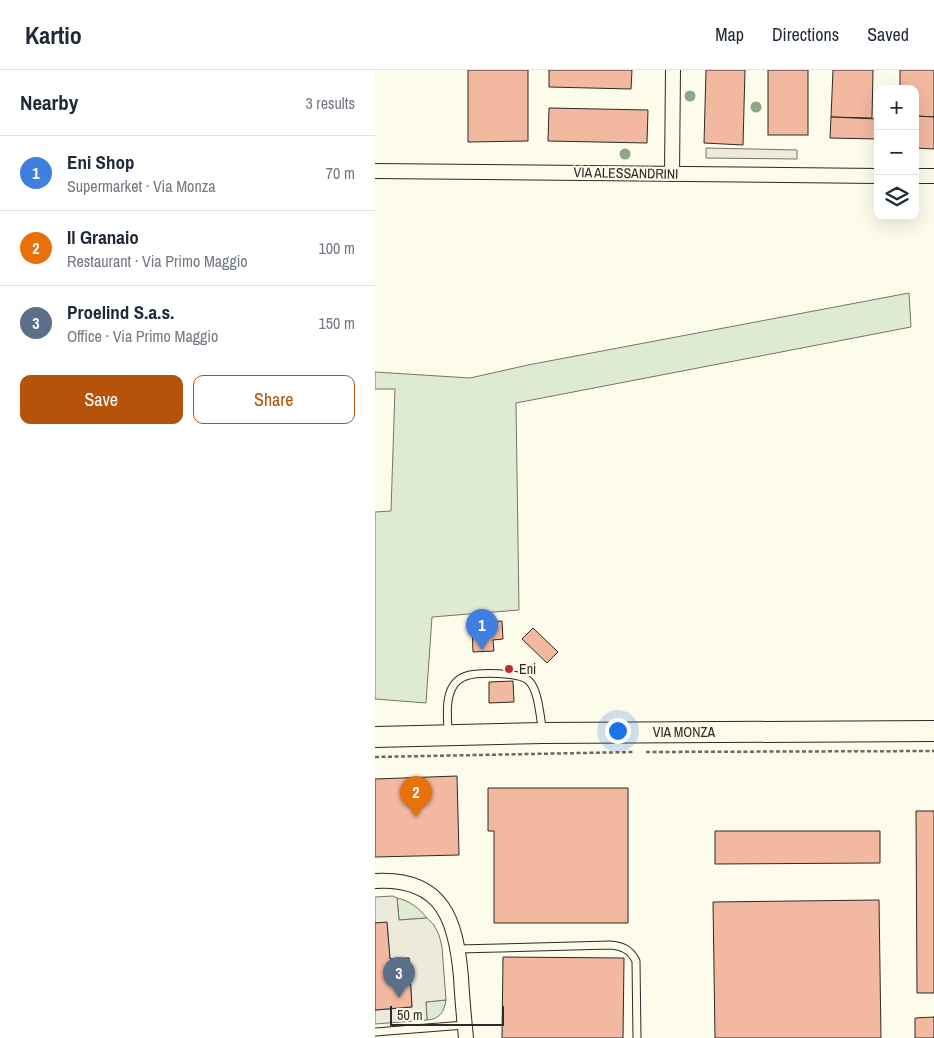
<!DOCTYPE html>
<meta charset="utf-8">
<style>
body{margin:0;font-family:"Archivo Narrow",sans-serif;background:#f2f2f3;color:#1f2937}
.controls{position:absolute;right:15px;top:15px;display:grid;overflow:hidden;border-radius:10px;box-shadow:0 5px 20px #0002}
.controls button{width:45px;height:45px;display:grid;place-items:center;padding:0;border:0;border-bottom:1px solid #e0e1e3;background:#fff;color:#1f2937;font:25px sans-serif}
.scale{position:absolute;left:15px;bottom:12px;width:114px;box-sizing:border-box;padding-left:5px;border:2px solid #2b2b2b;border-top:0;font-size:14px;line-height:18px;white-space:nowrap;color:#2b2b2b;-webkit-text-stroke:4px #fdfbea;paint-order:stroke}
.you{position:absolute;left:242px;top:660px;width:18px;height:18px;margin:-12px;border:4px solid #fff;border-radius:50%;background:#1a73e8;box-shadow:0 0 0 8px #1a73e833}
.badge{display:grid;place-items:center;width:32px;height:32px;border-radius:50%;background:#b45309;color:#fff;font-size:16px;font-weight:700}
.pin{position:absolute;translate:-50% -41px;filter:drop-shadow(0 1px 2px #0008)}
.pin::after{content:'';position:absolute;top:26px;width:18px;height:15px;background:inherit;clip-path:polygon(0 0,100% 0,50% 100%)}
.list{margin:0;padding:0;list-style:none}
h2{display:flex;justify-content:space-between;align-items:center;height:65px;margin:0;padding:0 20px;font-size:21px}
h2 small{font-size:16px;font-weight:400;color:#747a83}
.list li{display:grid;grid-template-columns:32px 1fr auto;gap:15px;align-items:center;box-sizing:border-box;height:75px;padding:0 20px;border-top:1px solid #e0e1e3}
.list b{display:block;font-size:19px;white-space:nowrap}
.list p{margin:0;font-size:16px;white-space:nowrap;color:#747a83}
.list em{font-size:16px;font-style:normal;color:#747a83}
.actions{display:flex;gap:10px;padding:15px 20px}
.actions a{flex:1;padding:11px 0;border:1px solid #b45309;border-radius:10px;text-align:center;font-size:18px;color:#b45309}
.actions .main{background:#b45309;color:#fff}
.icon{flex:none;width:28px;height:28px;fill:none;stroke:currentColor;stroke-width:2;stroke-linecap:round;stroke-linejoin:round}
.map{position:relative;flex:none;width:559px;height:968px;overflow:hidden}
header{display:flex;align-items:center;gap:30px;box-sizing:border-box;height:70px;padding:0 25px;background:#fff;border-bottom:1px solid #e0e1e3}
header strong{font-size:24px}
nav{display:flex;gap:28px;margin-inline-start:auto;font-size:18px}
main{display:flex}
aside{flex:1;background:#fff}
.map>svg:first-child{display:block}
</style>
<header>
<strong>Kartio</strong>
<nav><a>Map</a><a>Directions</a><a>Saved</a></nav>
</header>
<main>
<aside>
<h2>Nearby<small>3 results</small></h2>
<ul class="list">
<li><span class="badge" style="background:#3f7fe0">1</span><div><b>Eni Shop</b><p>Supermarket · Via Monza</p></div><em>70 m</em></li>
<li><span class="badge" style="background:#e8710a">2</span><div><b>Il Granaio</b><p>Restaurant · Via Primo Maggio</p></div><em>100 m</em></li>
<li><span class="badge" style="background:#5c6f8a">3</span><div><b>Proelind S.a.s.</b><p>Office · Via Primo Maggio</p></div><em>150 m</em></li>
</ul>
<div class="actions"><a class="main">Save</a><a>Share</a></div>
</aside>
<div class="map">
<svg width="559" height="968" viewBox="0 0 559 968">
<rect width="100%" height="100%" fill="#fdfbea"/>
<!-- green -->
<g fill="#deebd1" stroke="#74746e">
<path d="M534,223L536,257L141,333L144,540L57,547L51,633L0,629V442L16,441L20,319H0V302L95,308L153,295Z"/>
<path d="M22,828C35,831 44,838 52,848L24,850Z"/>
<path d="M71,930C69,942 65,949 52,950L51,932Z"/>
</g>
<!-- parking -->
<g fill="#eceadb" stroke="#74746e">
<path d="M331,78L422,80V89L331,88Z"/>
<path d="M18,826L22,828L24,850L52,848L59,855L64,865L67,877L71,930L51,932L52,950L0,954V940L37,937L34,888L15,889L12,853H0V827Z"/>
</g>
<!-- building -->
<g fill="#f2b8a0" stroke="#2b2b2b">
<path d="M93,0H153V71L93,72Z"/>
<path d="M174,0H257L256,19L174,17Z"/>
<path d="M331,0H370L368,75L329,73Z"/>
<rect x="393" y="0" width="40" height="65"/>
<path d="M458,0H498L497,48L456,47Z"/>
<path d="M525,0H559V47L540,46V19H525Z"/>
<path d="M174,38L273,40L272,73L173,71Z"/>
<path d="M541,46L559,47V79L540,78Z"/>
<path d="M456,47L503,49V69L455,68Z"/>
<path d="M127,551L128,569L118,570L119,581L98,582L97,553Z"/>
<path d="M158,558L183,582L172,593L147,569Z"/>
<path d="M138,611L139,632L114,633V612Z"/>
<path d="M82,706L84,785L0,787V709Z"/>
<path d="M113,718H253V853H119V761H113Z"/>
<path d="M541,741H559V923H542Z"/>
<path d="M340,761H505V793L340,794Z"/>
<path d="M504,830L506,968H340L338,832Z"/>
<path d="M12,852L15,889L34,888L37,937L0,940V853Z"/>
<path d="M128,887L249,888L248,968H127Z"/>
<path d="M559,947V968H540V948Z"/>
</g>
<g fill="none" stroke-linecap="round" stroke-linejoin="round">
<!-- service casing -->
<g stroke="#2b2b2b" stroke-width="9">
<g id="service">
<path d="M73,664C73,650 70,631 77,618C80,612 85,608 91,606C103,602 145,602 154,611C164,621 165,649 168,662"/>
<path d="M83,879L235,875C247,876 255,879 261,891L262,968"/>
<path d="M0,962L90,955"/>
</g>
</g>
<!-- minor casing -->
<g stroke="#2b2b2b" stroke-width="16">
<g id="minor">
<path d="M0,101L503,106"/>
<path d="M297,104L298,0"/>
<path d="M540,106H559"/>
<path d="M0,811C68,807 81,850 86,907C87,927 89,948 91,968"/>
</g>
</g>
<!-- secondary casing -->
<g stroke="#2b2b2b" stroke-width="22">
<path id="secondary" d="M0,667L168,663L559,661"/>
</g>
<!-- path -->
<g stroke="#6a6964" stroke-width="2.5" stroke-dasharray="4 2.5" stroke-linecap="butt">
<path d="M271,682L559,681"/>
<path d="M0,687L258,682"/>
</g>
<!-- service -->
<use href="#service" stroke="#fdfbea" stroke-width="7"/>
<!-- minor -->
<use href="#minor" stroke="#fdfbea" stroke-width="14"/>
<!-- secondary -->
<use href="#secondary" stroke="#fdfbea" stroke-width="20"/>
</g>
<!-- trees -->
<g fill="#8ea78a">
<circle cx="315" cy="26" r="5.5"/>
<circle cx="381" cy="37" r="5.5"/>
<circle cx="250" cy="84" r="5.5"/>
</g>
<!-- markers -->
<circle fill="#c62828" stroke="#fdfbea" stroke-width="2" cx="134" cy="599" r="5"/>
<g text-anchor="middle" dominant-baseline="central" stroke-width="4" stroke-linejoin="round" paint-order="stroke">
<!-- street labels -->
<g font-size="14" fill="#2b2b2b" stroke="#fdfbea">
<text transform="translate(251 103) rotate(1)">VIA ALESSANDRINI</text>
<text x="309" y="662">VIA MONZA</text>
</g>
<!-- poi labels -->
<g font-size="14" fill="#2b2b2b" stroke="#fdfbea" text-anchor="start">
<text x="144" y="599">Eni</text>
</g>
</g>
</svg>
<div class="controls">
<button>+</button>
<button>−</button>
<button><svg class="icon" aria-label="layers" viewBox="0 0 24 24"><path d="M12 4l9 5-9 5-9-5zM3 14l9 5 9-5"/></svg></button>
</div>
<div class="scale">50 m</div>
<div class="you"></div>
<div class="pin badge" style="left:107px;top:580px;background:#3f7fe0">1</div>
<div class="pin badge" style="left:41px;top:747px;background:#e8710a">2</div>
<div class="pin badge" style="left:24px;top:928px;background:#5c6f8a">3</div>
</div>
</main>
